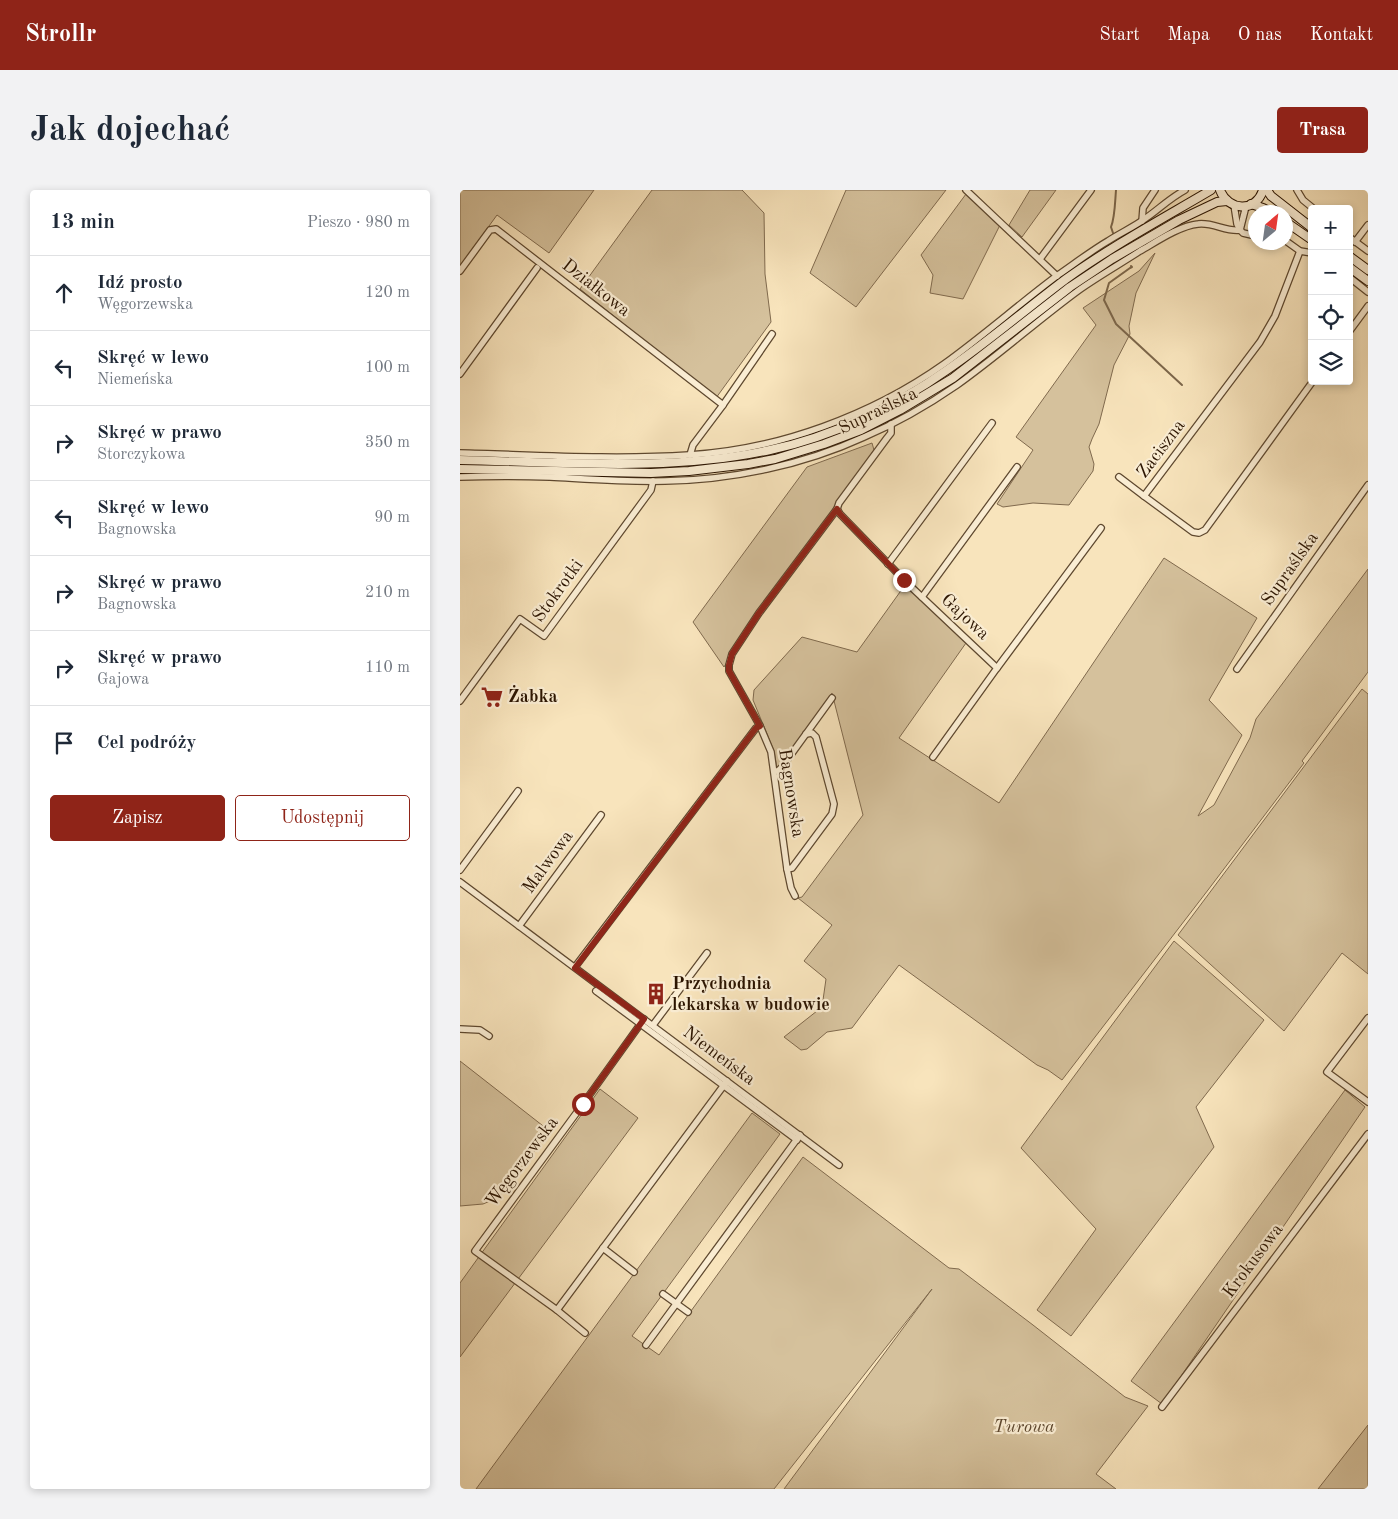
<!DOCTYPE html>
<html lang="pl">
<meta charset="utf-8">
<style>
body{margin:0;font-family:"Old Standard TT",serif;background:#f2f2f3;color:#1f2937}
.controls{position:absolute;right:15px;top:15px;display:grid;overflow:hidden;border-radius:5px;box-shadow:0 2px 8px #0003}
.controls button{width:45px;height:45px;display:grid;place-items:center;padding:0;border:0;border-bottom:1px solid #e0e1e3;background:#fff;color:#1f2937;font:25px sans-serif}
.compass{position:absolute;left:788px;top:15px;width:45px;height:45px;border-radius:50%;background:#fff;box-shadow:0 2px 8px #0003;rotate:29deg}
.stop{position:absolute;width:15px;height:15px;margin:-11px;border:4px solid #8f2418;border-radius:50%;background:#fff}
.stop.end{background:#8f2418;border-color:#fff;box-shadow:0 1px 5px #0008}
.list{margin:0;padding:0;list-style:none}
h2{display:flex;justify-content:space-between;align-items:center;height:65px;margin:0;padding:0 20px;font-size:21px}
h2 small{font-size:16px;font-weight:400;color:#747a83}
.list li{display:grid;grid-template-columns:32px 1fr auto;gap:15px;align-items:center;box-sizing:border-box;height:75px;padding:0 20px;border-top:1px solid #e0e1e3}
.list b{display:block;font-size:19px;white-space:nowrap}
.list p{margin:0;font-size:16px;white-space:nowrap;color:#747a83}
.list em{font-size:16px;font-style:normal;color:#747a83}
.actions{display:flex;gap:10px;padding:15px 20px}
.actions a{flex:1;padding:11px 0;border:1px solid #8f2418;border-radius:5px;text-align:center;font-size:18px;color:#8f2418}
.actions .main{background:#8f2418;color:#fff}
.icon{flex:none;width:28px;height:28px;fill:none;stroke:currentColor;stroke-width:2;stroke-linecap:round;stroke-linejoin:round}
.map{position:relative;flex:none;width:908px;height:1299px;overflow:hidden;border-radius:5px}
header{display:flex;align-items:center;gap:30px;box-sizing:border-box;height:70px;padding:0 25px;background:#8f2418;color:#fff}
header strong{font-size:24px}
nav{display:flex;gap:28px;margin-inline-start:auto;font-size:18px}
.intro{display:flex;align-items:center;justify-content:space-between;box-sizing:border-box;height:120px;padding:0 30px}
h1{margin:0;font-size:35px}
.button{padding:12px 22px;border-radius:5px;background:#8f2418;color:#fff;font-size:18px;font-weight:700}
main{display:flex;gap:30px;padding:0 30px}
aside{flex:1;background:#fff;border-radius:5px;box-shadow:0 2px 8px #0003}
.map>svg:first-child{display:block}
</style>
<header>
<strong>Strollr</strong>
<nav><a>Start</a><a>Mapa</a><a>O nas</a><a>Kontakt</a></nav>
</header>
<div class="intro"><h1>Jak dojechać</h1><a class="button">Trasa</a></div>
<main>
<aside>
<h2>13 min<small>Pieszo · 980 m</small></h2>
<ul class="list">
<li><svg class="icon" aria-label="ahead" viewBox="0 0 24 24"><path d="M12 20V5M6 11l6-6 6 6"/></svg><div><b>Idź prosto</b><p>Węgorzewska</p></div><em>120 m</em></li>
<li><svg class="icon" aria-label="left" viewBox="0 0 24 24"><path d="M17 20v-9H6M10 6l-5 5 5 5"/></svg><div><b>Skręć w lewo</b><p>Niemeńska</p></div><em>100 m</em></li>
<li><svg class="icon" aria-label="right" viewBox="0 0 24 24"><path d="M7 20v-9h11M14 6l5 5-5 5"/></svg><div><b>Skręć w prawo</b><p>Storczykowa</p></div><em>350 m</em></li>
<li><svg class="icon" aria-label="left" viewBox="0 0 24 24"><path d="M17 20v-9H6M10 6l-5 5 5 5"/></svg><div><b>Skręć w lewo</b><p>Bagnowska</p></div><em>90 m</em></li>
<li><svg class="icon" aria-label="right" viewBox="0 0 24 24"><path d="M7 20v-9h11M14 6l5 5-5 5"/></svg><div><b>Skręć w prawo</b><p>Bagnowska</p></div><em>210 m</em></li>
<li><svg class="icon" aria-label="right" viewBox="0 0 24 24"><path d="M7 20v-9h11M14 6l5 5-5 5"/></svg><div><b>Skręć w prawo</b><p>Gajowa</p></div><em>110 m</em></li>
<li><svg class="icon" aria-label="arrive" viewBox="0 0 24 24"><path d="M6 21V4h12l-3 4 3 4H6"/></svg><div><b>Cel podróży</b></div></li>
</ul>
<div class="actions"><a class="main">Zapisz</a><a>Udostępnij</a></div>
</aside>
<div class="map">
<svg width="908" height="1299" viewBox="0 0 908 1299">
<rect width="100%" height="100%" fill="#f8e4bc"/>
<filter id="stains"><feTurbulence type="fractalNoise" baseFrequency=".004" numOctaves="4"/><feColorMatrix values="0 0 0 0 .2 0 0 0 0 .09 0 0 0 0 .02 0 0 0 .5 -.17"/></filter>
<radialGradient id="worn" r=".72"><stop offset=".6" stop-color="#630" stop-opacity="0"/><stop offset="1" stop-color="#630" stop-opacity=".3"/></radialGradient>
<!-- green -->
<g fill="#d5c19c" stroke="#806a4e">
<path d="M0,0H134L89,63L37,25L0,76Z"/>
<path d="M192,0H282L304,23L305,84L311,132L256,208L120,99Z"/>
<path d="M386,0H486L396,117L350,83Z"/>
<path d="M570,0H596L562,47L549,35Z"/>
<path d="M506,4L540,35L503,109L470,103L473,85L461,65Z"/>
<path d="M695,63L676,103L669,136L670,144L654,175L639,234L632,249L629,257L634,274L633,281L609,315L573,313L543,317L537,314L573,260L556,247L636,135L623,118L679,81Z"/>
<path d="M412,253L414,260L270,467L264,477L233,432L347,277Z"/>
<path d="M704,368L797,428L749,510L782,545L738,626L754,615L790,548L796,529L908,379V482L842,571L844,573L748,700L602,890L588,880L577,875L439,775L392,838L367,842L347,859L341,860L324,847L362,817L366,789L344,771L372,735L338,708L342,707L403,625L372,503L317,579L314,561L293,510L294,500L342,447L397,462L445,395L506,453L439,548L539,613Z"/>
<path d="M902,499L908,504V784L882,763L824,841L718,745Z"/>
<path d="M714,751L804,830L736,917L754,957L611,1146L577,1120L636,1039L561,958Z"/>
<path d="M0,871L87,939L82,950L50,997L35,1009L23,1014L0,1016Z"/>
<path d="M140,899L178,928L0,1167V1093Z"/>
<path d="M885,900L905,917L702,1214L671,1191Z"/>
<path d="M292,923L320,944L172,1146L199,1165L343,967L489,1078L499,1079L573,1135L665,1207L688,1216L636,1284L656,1299H324L472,1099L314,1299H16Z"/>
<path d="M908,1235V1299H858Z"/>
</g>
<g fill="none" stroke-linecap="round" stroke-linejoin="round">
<!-- stream -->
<g stroke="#7c664a" stroke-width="2">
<path d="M653,43L651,37C655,27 655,12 656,0"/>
<path d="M671,76L672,77L670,78L649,93L644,110L656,134L722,195"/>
</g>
<!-- minor casing -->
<g stroke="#5e482f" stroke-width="8">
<g id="minor">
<path d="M506,0L597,86"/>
<path d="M837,0L843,10L854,19"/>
<path d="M774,15L777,34L780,40"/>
<path d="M682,31L683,18L695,0"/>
<path d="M780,40L786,16"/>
<path d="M889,47L908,61"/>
<path d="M826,51L840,61L852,63"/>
<path d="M895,52L908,35"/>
<path d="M840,61L815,126L800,152L684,306L733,342L739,343L745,340L853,191"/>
<path d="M580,69L631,0"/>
<path d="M0,81L30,40L36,39L263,215"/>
<path d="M889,87L908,102"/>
<path d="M889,142L908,116"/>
<path d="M0,184L77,78"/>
<path d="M0,263C76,265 153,270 229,265C318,260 412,225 484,174C523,146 559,114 598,85C614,74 631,61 648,51C660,43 674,37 686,28C699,19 710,8 725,0"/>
<path d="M230,265L233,255L263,215L312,144"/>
<path d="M0,287C30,286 60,286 90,287C128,289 166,292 205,291C272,290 343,275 404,247C437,233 468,215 497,195C539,165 578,130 619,100C639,86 660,74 680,61C696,52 719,36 738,34C753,32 766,42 780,40L783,43L796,46"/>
<path d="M659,287L684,306"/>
<path d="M377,319L380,324L448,394L537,478L473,567"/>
<path d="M428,374L532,233"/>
<path d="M462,407L557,277"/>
<path d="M537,478L641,338"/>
<path d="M777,479L908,295"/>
<path d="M0,511L60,429L84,446L191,300L193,291"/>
<path d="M315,581H318L322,577L372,508"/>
<path d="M327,679L332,678L372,624L374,614L356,547L352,543L346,544"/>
<path d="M0,680L58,601"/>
<path d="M0,692L379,975"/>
<path d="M335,706L331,698L327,679L311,562L300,536L269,481V475L272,464L299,423L377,319L379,313L427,248L431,243V234"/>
<path d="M59,736L141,625"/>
<path d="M115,777L296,538L300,536"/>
<path d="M136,801L337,950"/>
<path d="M908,828L867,882L908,912"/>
<path d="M193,835L247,763"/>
<path d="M0,839L20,840L29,846"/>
<path d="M143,1058L174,1082"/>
<path d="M203,1104L228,1122"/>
<path d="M97,1120L267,891"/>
<path d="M125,1143L97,1120L15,1061L123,914L184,829"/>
<path d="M186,1155L340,945"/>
<path d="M702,1217L908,944"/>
</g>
</g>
<!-- secondary casing -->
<g stroke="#2b1400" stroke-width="10">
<g id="secondary">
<path d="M760,0C768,21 796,23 803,0"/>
<path d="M807,0L811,6L852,38"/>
<path d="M791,14L803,18L811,22"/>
<path d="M826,32L852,50"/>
<path d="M889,66L908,80"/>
<path d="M889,77L908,91"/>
<path d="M0,270C103,272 209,282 310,260C372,247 436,216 487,180C528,152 566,119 606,89C652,56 702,29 751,0"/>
<path d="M0,279L191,283L229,281L288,274L315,269L364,254L401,240L440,220L493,188L610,97L652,69L719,30L757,12L767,11"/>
</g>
</g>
<!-- minor -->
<use href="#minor" stroke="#faedd3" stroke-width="5.5"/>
<!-- secondary -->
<use href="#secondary" stroke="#faedd3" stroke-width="8"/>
</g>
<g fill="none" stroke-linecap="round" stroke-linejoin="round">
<!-- route -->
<path stroke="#8f2418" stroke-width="6" d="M123,914L184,829L115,778L296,538L300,536L269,481V475L272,464L299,423L377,319L380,324L444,390"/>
</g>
<!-- icons -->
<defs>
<g id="supermarket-bare" transform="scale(1.725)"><path d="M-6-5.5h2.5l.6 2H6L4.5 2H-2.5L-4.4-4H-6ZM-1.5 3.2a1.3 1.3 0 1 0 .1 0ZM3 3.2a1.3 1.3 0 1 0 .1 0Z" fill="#8f2418" stroke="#faedd3" stroke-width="2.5" paint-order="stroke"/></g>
<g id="building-bare" transform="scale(1.725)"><path d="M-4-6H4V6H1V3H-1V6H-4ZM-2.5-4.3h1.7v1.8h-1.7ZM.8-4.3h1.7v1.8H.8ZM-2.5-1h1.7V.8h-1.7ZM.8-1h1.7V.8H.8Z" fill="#8f2418" stroke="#faedd3" stroke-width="2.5" paint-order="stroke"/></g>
</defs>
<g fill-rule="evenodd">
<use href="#supermarket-bare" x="32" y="507"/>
<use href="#building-bare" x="196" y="804"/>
</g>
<g text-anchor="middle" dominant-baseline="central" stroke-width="4.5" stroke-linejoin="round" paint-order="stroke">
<!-- street labels -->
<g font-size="18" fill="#2b1400" stroke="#faedd3">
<text transform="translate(136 98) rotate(38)">Działkowa</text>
<text transform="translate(418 221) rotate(-26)">Supraślska</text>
<text transform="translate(701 259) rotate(-53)">Zaciszna</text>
<text transform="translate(830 379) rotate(-55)">Supraślska</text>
<text transform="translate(98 401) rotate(-54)">Stokrotki</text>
<text transform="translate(505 427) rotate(43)">Gajowa</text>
<text transform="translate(331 603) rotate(81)">Bagnowska</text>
<text transform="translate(88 672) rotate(-54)">Malwowa</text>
<text transform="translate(259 866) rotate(37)">Niemeńska</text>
<text transform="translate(62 972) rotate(-53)">Węgorzewska</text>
<text transform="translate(793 1071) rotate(-53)">Krokusowa</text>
</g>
<!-- poi labels -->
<g font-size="18" font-weight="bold" fill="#2b1400" stroke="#faedd3" text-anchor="start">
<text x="48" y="507">Żabka</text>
<text x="212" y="794">Przychodnia<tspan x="212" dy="21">lekarska w budowie</tspan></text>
</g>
<!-- park labels -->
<g font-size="18" font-style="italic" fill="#5e482f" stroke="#faedd3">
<text x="564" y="1237">Turowa</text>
</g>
</g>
<rect width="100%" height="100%" filter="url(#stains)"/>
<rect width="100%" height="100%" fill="url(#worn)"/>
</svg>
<div class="controls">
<button>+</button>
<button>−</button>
<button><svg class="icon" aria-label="locate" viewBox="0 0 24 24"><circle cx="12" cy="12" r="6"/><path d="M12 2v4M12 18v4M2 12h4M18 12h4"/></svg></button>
<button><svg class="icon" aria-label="layers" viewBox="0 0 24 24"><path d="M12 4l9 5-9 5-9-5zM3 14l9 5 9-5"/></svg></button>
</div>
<svg class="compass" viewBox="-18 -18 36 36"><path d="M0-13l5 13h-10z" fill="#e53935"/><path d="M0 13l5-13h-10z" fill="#747a83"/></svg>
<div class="stop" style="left:123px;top:914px"></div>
<div class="stop end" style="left:444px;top:390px"></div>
</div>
</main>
